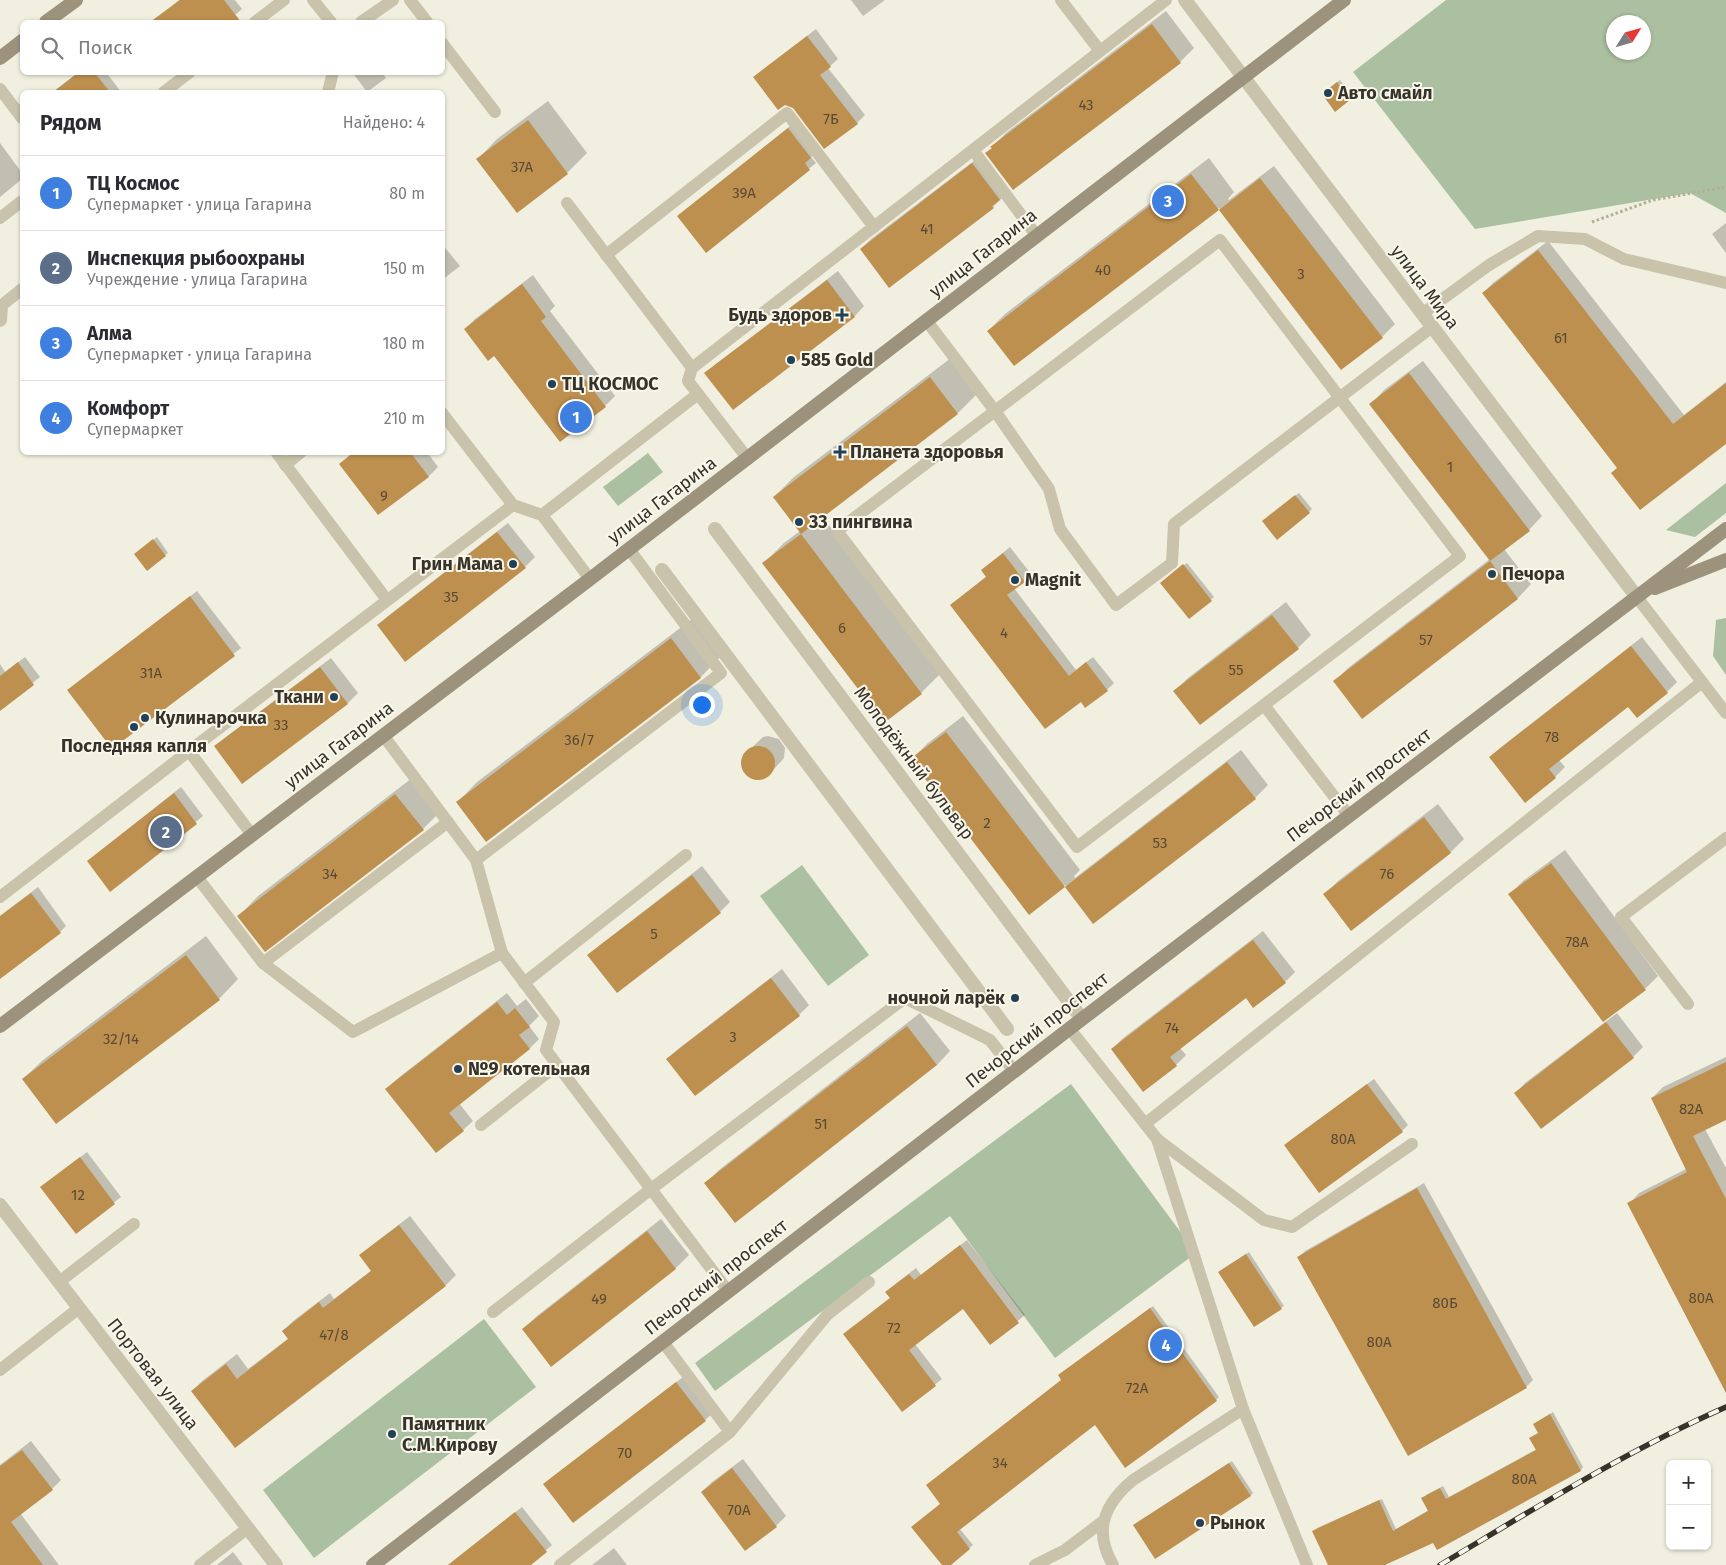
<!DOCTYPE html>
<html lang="ru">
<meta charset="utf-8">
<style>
body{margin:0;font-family:"Fira Sans",sans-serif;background:#f7f7f7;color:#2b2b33}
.controls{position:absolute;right:15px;bottom:15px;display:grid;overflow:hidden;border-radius:8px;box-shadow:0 1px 4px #0004}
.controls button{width:45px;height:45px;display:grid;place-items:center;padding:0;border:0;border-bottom:1px solid #e1e1e2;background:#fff;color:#2b2b33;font:25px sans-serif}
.compass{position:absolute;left:1606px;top:15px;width:45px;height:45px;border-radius:50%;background:#fff;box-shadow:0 1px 4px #0004;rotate:53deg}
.you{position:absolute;left:701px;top:704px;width:18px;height:18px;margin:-12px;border:4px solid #fff;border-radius:50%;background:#1a73e8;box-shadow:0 0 0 8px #1a73e833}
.badge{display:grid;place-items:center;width:32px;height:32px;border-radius:50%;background:#111827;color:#fff;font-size:16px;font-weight:700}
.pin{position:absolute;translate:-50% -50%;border:2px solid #fff;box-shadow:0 1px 5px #0006}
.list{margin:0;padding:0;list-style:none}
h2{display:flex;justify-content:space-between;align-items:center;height:65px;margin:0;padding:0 20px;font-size:21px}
h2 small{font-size:16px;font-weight:400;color:#7c7c81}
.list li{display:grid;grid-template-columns:32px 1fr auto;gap:15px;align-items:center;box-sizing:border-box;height:75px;padding:0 20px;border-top:1px solid #e1e1e2}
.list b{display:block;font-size:19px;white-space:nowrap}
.list p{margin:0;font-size:16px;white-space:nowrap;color:#7c7c81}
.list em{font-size:16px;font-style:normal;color:#7c7c81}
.icon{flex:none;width:28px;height:28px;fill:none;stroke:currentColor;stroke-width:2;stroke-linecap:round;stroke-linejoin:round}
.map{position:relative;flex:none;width:1726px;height:1565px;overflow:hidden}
.search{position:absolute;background:#fff;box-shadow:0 1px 4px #0004;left:20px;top:20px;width:425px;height:55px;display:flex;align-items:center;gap:12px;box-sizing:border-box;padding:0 18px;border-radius:8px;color:#7c7c81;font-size:19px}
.panel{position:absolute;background:#fff;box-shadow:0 1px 4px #0004;left:20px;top:90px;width:425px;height:365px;border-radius:8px}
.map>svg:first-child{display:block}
</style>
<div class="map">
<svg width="1726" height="1565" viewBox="0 0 1726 1565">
<rect width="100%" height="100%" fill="#f1efdf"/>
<!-- green -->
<g fill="#aac0a0" fill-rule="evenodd">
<path d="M1446,0H1726V213L1690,193L1475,229L1353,72ZM1644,22V52H1614V22Z"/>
<path d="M648,453L663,472L618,506L603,487Z"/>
<path d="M1726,483V513L1695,537L1666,530Z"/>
<path d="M1726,618V675L1713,656L1716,620Z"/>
<path d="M802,865L869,955L828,986L760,896Z"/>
<path d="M1071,1084L1196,1253L1055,1358L950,1216L715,1391L695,1363Z"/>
<path d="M484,1319L536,1387L314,1558L263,1490Z"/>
</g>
<!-- shadow -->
<g fill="#0003">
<path d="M179,0H235L242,9L227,22H160L157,18Z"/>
<path d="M851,0H885L863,16Z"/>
<path d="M1166,11L1194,48L1180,62L1013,188L992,147L1006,133Z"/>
<path d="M816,29L838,59L828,68L865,115L857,123L825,147L794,107L755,77L762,70Z"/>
<path d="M79,72H106L121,92H53Z"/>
<path d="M352,72H382L386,78L367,92Z"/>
<path d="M1340,80L1352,96L1335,110L1326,91Z"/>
<path d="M548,101L587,153L567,173L517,211L478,159L497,139Z"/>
<path d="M795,122L817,151L811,157L816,163L706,251L679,216Z"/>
<path d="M0,143L22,173V179L0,197Z"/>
<path d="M983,154L1003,197L993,207L890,286L861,249L871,239Z"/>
<path d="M1209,158L1234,192L1228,199L1229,200L1274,166L1395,324L1382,337L1341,368L1219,208L1014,365L988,331L1005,314Z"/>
<path d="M1726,223V253L1712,234Z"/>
<path d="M1548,241L1684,415L1726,382V442L1618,467L1483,293L1493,283Z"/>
<path d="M442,244L460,266L442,280Z"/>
<path d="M838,271L864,306L855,316L733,408L706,373L716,364Z"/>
<path d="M533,275L555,306L550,311L615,396L605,406L495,355L465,329L475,319Z"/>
<path d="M951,358L977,394L958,413L822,516L941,673L921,693L884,721L764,563L784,543L800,531L774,497L794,477Z"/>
<path d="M1423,361L1542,516L1529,530L1504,549L1531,584L1518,598L1362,717L1335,681L1348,668L1490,559L1371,404L1384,390Z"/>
<path d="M353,452H427L438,467L428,477L341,464Z"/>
<path d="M1299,493L1312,509L1309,512L1266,519Z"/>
<path d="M508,523L535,557L525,567L378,626L388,616Z"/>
<path d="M157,537L168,553L165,555L139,551Z"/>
<path d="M1010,547L1031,574L1014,588L1076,670L1093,657L1114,683L1107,690L1081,700L951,605L987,576L982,570Z"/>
<path d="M1187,563L1214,597L1189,618L1165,580Z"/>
<path d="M197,591L241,648L112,747L69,690Z"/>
<path d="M1286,602L1311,635L1298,648L1175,691L1188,678Z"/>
<path d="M692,619L720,657L701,677L486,840L458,802L477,782Z"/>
<path d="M1642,637L1677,682L1667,692L1637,716L1628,705L1559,760L1565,767L1555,777L1490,758L1500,748Z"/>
<path d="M25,657L40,677L0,709V664L5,672Z"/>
<path d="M331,658L358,693L348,703L242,782L216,747L226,737Z"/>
<path d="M963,716L1080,870L1074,876L1075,878L1241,750L1268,785L1255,798L1094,922L1065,885L1029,913L911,760L928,743Z"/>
<path d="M768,736L779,739L785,748L784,758L767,777L757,780L752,778L744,771L742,761L744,755L763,737Z"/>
<path d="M416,775L443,809L423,829L239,916L258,896Z"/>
<path d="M181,787L203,816L111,890L88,861Z"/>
<path d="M1438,804L1464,839L1451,852L1351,929L1325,894L1338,881Z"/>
<path d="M1565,850L1658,976L1645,989L1510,894L1523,881Z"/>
<path d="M702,866L730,902L720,912L589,956L599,946Z"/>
<path d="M38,887L66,926L60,932L0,971V916Z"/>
<path d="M1263,931L1295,972L1285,982L1254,1006L1247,997L1180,1048L1186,1055L1176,1065L1112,1049L1122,1039Z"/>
<path d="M206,936L238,979L219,999L23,1079L43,1060Z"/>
<path d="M782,969L809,1005L799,1015L668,1059L678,1049Z"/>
<path d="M507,993L517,1006L526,999L539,1016L529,1026L539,1039L530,1048L459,1103L473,1121L463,1130L387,1089L397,1079Z"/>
<path d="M920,1013L950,1051L937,1065L706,1183L719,1170Z"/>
<path d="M1617,1013L1643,1047L1633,1057L1516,1093L1525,1083Z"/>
<path d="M1726,1057V1119L1705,1129L1726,1168V1390L1629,1204L1639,1193L1686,1169L1652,1098L1663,1087Z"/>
<path d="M1374,1079L1408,1125L1402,1131L1286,1145L1292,1139Z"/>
<path d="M87,1152L121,1197L76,1232L42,1187Z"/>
<path d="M1424,1183L1533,1380L1526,1387L1408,1454L1299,1257L1305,1251Z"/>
<path d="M410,1216L456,1275L446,1285L235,1447L192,1391L202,1381L237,1354L248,1369L289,1338L283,1331L293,1321L330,1293L334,1299L372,1270L361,1256L371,1246Z"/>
<path d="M661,1219L689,1255L676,1268L551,1365L523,1329L537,1316Z"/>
<path d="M967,1240L1025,1315L990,1343L963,1307L915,1344L942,1379L903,1410L845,1334L891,1297L887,1292L893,1286L916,1268L921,1275Z"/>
<path d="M1249,1252L1284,1306L1281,1308L1223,1269Z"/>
<path d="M1153,1306L1219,1397L1216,1400L1095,1424L959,1528L973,1545L949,1565H943L942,1503L927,1485L1063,1379V1372Z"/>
<path d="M683,1377L712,1414L705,1420L551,1478Z"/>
<path d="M1553,1412L1583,1467L1581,1470L1478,1526L1476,1522L1382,1565H1329L1314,1531L1317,1528L1382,1499L1396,1529L1429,1510L1426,1495L1443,1486L1449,1497L1537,1449L1539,1433L1534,1424Z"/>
<path d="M31,1441L61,1480L52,1489L20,1513L59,1565H0V1465Z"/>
<path d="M743,1459L786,1516L776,1526L702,1492L712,1482Z"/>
<path d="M1232,1461L1253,1493L1250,1496L1138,1522Z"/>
<path d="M522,1507L552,1545L529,1565H448Z"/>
<path d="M614,1548L627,1565H592Z"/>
<path d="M233,1552L243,1565H217Z"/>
</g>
<!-- building -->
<g fill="#be9050">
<path d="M180,0H224L241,22H150Z"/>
<path d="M1152,24L1181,63L1013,190L985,153L992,148L990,147Z"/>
<path d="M807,36L831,67L820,75L858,124L824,149L793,108L785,105L778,110L753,77Z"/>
<path d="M79,72H94L110,92H53Z"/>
<path d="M1337,82L1350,100L1335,112L1322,94Z"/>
<path d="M528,120L568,174L517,213L476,159Z"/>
<path d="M788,128L811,158L805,163L810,170L706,253L677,216Z"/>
<path d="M972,163L1000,200L992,206L994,208L889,288L860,249Z"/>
<path d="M1191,174L1219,210L1014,366L987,331Z"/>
<path d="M1260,178L1383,338L1341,370L1219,210Z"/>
<path d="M1538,250L1673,424L1726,383V444L1640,510L1611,473L1617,468L1482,293Z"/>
<path d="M827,280L855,317L733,410L704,373Z"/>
<path d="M522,284L546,317L541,321L606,407L560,442L494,356L488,361L464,329Z"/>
<path d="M1409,373L1530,531L1490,561L1369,404Z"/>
<path d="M930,377L958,414L801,534L773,497Z"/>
<path d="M354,452H410L429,477L378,515L339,464Z"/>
<path d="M1295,495L1310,513L1277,540L1262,521Z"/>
<path d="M497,532L526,568L405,662L377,625Z"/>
<path d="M801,534L922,694L884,723L762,563Z"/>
<path d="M153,539L166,556L147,571L134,554Z"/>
<path d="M1003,553L1025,582L1007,595L1069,676L1086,662L1108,691L1085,708L1081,702L1045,729L950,605L986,577L981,570Z"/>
<path d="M1490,561L1518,599L1362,719L1333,681Z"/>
<path d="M1183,564L1212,601L1189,619L1160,583Z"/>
<path d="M190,596L235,656L112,749L67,690Z"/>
<path d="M1272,615L1299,649L1200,725L1173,691Z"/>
<path d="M671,638L701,678L486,842L456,802Z"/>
<path d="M1631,646L1668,693L1637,718L1628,707L1549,769L1556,778L1525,803L1489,757Z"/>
<path d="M18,662L34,685L0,711V676Z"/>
<path d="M320,667L348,704L242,784L214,746Z"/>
<path d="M946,732L1065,887L1029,915L910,759Z"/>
<circle cx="758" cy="763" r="17"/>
<path d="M1227,762L1256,799L1093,924L1065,887Z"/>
<path d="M174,793L197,824L110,892L87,861Z"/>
<path d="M395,794L424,830L265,952L237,916Z"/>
<path d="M1424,817L1451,853L1351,931L1323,894Z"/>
<path d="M1551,863L1646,990L1603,1022L1508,894Z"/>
<path d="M692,875L721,913L617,993L587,955Z"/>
<path d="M31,893L61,933L0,979V916Z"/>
<path d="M1253,940L1286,983L1253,1008L1246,998L1170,1057L1177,1066L1143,1092L1111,1049Z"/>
<path d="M186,955L220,1000L56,1124L22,1079Z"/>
<path d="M771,978L800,1016L695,1096L666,1059Z"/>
<path d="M497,1002L507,1015L515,1008L530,1027L519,1035L530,1049L449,1113L464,1131L436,1153L385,1089Z"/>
<path d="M1606,1022L1634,1058L1541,1129L1514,1093Z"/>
<path d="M907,1026L937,1065L735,1223L704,1183Z"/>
<path d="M1726,1062V1120L1693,1136L1726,1199V1393L1627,1203L1687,1172L1651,1098Z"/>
<path d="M1367,1084L1403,1132L1319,1193L1284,1145Z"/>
<path d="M80,1157L115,1204L76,1234L40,1187Z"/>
<path d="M1417,1188L1527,1388L1408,1456L1297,1257Z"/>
<path d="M399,1225L446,1286L235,1448L191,1391L226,1364L237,1379L288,1339L282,1331L319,1302L323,1308L371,1271L359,1255Z"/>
<path d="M647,1231L676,1269L551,1367L522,1329Z"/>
<path d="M960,1245L1019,1323L990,1345L963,1309L909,1350L936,1386L902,1412L843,1334L890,1298L885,1292L909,1274L914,1280Z"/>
<path d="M1246,1254L1282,1309L1254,1327L1218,1272Z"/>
<path d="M1150,1308L1217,1401L1125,1468L1095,1425L957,1532L970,1549L951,1565H942L911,1527L940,1504L926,1485L1061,1380L1058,1375Z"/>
<path d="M676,1382L706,1421L573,1523L543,1484Z"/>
<path d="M1550,1414L1581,1471L1437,1550L1433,1543L1385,1565H1328L1312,1531L1379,1500L1393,1531L1428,1511L1421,1498L1440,1488L1446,1499L1536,1450L1529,1438L1538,1433L1533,1424Z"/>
<path d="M22,1450L53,1490L11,1522L43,1565H0V1466Z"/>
<path d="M1229,1463L1251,1496L1155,1559L1133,1525Z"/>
<path d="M732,1468L777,1527L745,1551L701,1492Z"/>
<path d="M515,1512L547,1552L531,1565H448Z"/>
</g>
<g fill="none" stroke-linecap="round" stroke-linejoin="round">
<!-- path -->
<path stroke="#b5ae96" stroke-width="3" stroke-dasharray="2.5 2.5" stroke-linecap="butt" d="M1592,222L1653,200L1726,187"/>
<!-- service -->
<g stroke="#c9c3ab" stroke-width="12">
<path d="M313,0L331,22"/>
<path d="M410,0L427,22"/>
<path d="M1061,0L1100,51"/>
<path d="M255,22L284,0"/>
<path d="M361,22L393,0"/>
<path d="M442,43L495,112"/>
<path d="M0,89L22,118"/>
<path d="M164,92L190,72"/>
<path d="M328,92L333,72"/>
<path d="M973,150L1036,235"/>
<path d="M567,203L692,368L688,381L748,459"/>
<path d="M0,218L22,201"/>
<path d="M606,255L787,113L874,227"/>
<path d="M1422,314L1489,265L1538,236L1585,239L1624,259L1726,283"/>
<path d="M926,320L995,411L1220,240L1460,556L1077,847L837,531L995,411L1049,489L1060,529L1116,605L1172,563L1174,524L1432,327"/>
<path d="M0,321L1,320L2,305L22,289"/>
<path d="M692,368L1166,0"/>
<path d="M442,413L513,505L542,515L590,579"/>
<path d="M276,452L387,600"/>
<path d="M285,465L301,452"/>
<path d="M542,515L698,394"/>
<path d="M1636,596L1726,713"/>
<path d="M1264,705L1349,816"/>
<path d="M383,735L476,860L502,953L554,1022L546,1050L728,1291"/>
<path d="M189,751L513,505"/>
<path d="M476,860L721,673L629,549"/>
<path d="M197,877L263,963L353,1032L502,953"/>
<path d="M0,897L189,751L252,835"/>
<path d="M263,963L448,822"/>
<path d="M524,983L686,855"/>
<path d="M1688,1004L1621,917L1726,838"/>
<path d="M1069,1028L1157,1139L1243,1409L1307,1565"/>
<path d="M1145,1124L1702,682"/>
<path d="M481,1125L557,1065"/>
<path d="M1157,1139L1264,1220L1292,1227L1412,1144"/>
<path d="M59,1282L134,1224"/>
<path d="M493,1312L651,1189L905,998L990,1040L1014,1071"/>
<path d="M0,1370L79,1308"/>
<path d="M730,1432L828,1314L869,1282"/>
<path d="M200,1565L248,1528"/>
<path d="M560,1565L730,1432L663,1342"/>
<path d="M1035,1565L1065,1550L1102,1522"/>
<path d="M1113,1565C1093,1531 1104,1504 1133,1480L1243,1409"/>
</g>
<!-- pedestrian -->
<g stroke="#c9c3ab" stroke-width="14">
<path d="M715,529L1082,1019"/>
<path d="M662,570L1007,1029"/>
</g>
<!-- minor -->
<path stroke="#c9c3ab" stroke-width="14" d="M0,1205L276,1565"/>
<!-- tertiary -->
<path stroke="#c9c3ab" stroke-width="14" d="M1185,0L1636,596"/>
<!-- secondary -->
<g stroke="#9d937d" stroke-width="14">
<path d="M46,22L76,0"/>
<path d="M0,58L22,41"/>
<path d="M1655,588L1726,560"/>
<path d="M0,1026L590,579L1344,0"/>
<path d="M373,1565L1082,1019L1726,529"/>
</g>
<!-- rail casing -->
<g stroke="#37332a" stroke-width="5.5">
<path id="rail" d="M1440,1565C1534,1509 1626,1451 1726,1407"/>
</g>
<!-- rail -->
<use href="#rail" stroke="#f9f7eb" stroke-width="4" stroke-dasharray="11" stroke-linecap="butt"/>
</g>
<!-- markers -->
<g fill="#224156" stroke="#f9f7eb" stroke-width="2">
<circle cx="1328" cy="93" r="5"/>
<path d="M839.5 307.5h5v5h5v5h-5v5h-5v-5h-5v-5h5z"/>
<circle cx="791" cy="360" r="5"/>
<circle cx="552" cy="384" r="5"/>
<path d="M837.5 444.5h5v5h5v5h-5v5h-5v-5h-5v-5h5z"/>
<circle cx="799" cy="522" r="5"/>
<circle cx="513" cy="564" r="5"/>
<circle cx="1492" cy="574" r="5"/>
<circle cx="1015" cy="580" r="5"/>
<circle cx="334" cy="697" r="5"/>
<circle cx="145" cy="718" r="5"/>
<circle cx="134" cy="727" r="5"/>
<circle cx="1015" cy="998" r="5"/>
<circle cx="458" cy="1069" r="5"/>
<circle cx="392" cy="1434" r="5"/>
<circle cx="1200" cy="1523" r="5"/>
</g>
<g text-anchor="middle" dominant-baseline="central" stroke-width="4" stroke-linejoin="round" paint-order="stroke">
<!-- number labels -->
<g font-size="15" fill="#594a34">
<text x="1086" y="105">43</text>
<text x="831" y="119">7Б</text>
<text x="522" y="167">37А</text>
<text x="744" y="193">39А</text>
<text x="927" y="229">41</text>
<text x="1103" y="270">40</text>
<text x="1301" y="274">3</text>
<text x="1561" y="338">61</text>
<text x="1450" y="467">1</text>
<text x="384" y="496">9</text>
<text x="451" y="597">35</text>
<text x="842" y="628">6</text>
<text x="1004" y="633">4</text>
<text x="1426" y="640">57</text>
<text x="1236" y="670">55</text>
<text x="151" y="673">31А</text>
<text x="281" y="725">33</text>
<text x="1552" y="737">78</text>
<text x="579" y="740">36/7</text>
<text x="987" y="823">2</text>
<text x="1160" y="843">53</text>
<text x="330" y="874">34</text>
<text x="1387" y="874">76</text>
<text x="654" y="934">5</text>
<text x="1577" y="942">78А</text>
<text x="1172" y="1028">74</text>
<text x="733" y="1037">3</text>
<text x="121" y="1039">32/14</text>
<text x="1691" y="1109">82А</text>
<text x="821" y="1124">51</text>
<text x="1343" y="1139">80А</text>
<text x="78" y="1195">12</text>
<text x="1701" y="1298">80А</text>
<text x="599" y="1299">49</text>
<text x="1445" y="1303">80Б</text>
<text x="894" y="1328">72</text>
<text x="334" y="1335">47/8</text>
<text x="1379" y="1342">80А</text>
<text x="1137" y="1388">72А</text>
<text x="625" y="1453">70</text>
<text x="1000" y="1463">34</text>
<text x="1524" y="1479">80А</text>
<text x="739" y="1510">70А</text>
</g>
<!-- poi labels -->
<g font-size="18" font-weight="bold" fill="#37332a" stroke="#f9f7eb" text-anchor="start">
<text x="1338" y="93">Авто смайл</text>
<text x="832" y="315" text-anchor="end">Будь здоров</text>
<text x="801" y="360">585 Gold</text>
<text x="562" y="384">ТЦ КОСМОС</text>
<text x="850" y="452">Планета здоровья</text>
<text x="809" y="522">33 пингвина</text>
<text x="503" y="564" text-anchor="end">Грин Мама</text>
<text x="1502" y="574">Печора</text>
<text x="1025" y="580">Magnit</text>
<text x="324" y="697" text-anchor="end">Ткани</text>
<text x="155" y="718">Кулинарочка</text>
<text x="134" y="746" text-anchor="middle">Последняя капля</text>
<text x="1005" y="998" text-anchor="end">ночной ларёк</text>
<text x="468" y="1069">№9 котельная</text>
<text x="402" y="1424">Памятник<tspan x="402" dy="21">С.М.Кирову</tspan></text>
<text x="1210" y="1523">Рынок</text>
</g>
<!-- street labels -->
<g font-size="18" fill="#37332a" stroke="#f9f7eb">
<text transform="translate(983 253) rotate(-38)">улица Гагарина</text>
<text transform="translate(1425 287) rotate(53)">улица Мира</text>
<text transform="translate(662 500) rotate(-37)">улица Гагарина</text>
<text transform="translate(339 745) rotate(-37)">улица Гагарина</text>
<text transform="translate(914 763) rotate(53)">Молодёжный бульвар</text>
<text transform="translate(1359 785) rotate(-37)">Печорский проспект</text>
<text transform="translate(1037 1030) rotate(-38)">Печорский проспект</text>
<text transform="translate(716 1277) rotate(-38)">Печорский проспект</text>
<text transform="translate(153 1374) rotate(52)">Портовая улица</text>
</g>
</g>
</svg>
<div class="controls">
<button>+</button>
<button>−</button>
</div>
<svg class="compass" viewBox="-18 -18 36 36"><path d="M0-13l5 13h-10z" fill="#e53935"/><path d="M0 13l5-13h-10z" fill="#7c7c81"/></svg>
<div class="you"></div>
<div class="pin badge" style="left:576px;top:417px;background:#3f7fe0">1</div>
<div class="pin badge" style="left:166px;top:832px;background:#5c6f8a">2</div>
<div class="pin badge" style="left:1168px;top:201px;background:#3f7fe0">3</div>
<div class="pin badge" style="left:1166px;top:1345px;background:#3f7fe0">4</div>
<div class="search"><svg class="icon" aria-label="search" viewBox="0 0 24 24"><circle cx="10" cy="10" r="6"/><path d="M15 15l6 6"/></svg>Поиск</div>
<section class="panel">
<h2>Рядом<small>Найдено: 4</small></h2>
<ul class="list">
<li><span class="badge" style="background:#3f7fe0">1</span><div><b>ТЦ Космос</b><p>Супермаркет · улица Гагарина</p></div><em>80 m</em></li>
<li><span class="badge" style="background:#5c6f8a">2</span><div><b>Инспекция рыбоохраны</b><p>Учреждение · улица Гагарина</p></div><em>150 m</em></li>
<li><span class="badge" style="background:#3f7fe0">3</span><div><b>Алма</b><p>Супермаркет · улица Гагарина</p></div><em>180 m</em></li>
<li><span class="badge" style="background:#3f7fe0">4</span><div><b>Комфорт</b><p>Супермаркет</p></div><em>210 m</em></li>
</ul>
</section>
</div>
